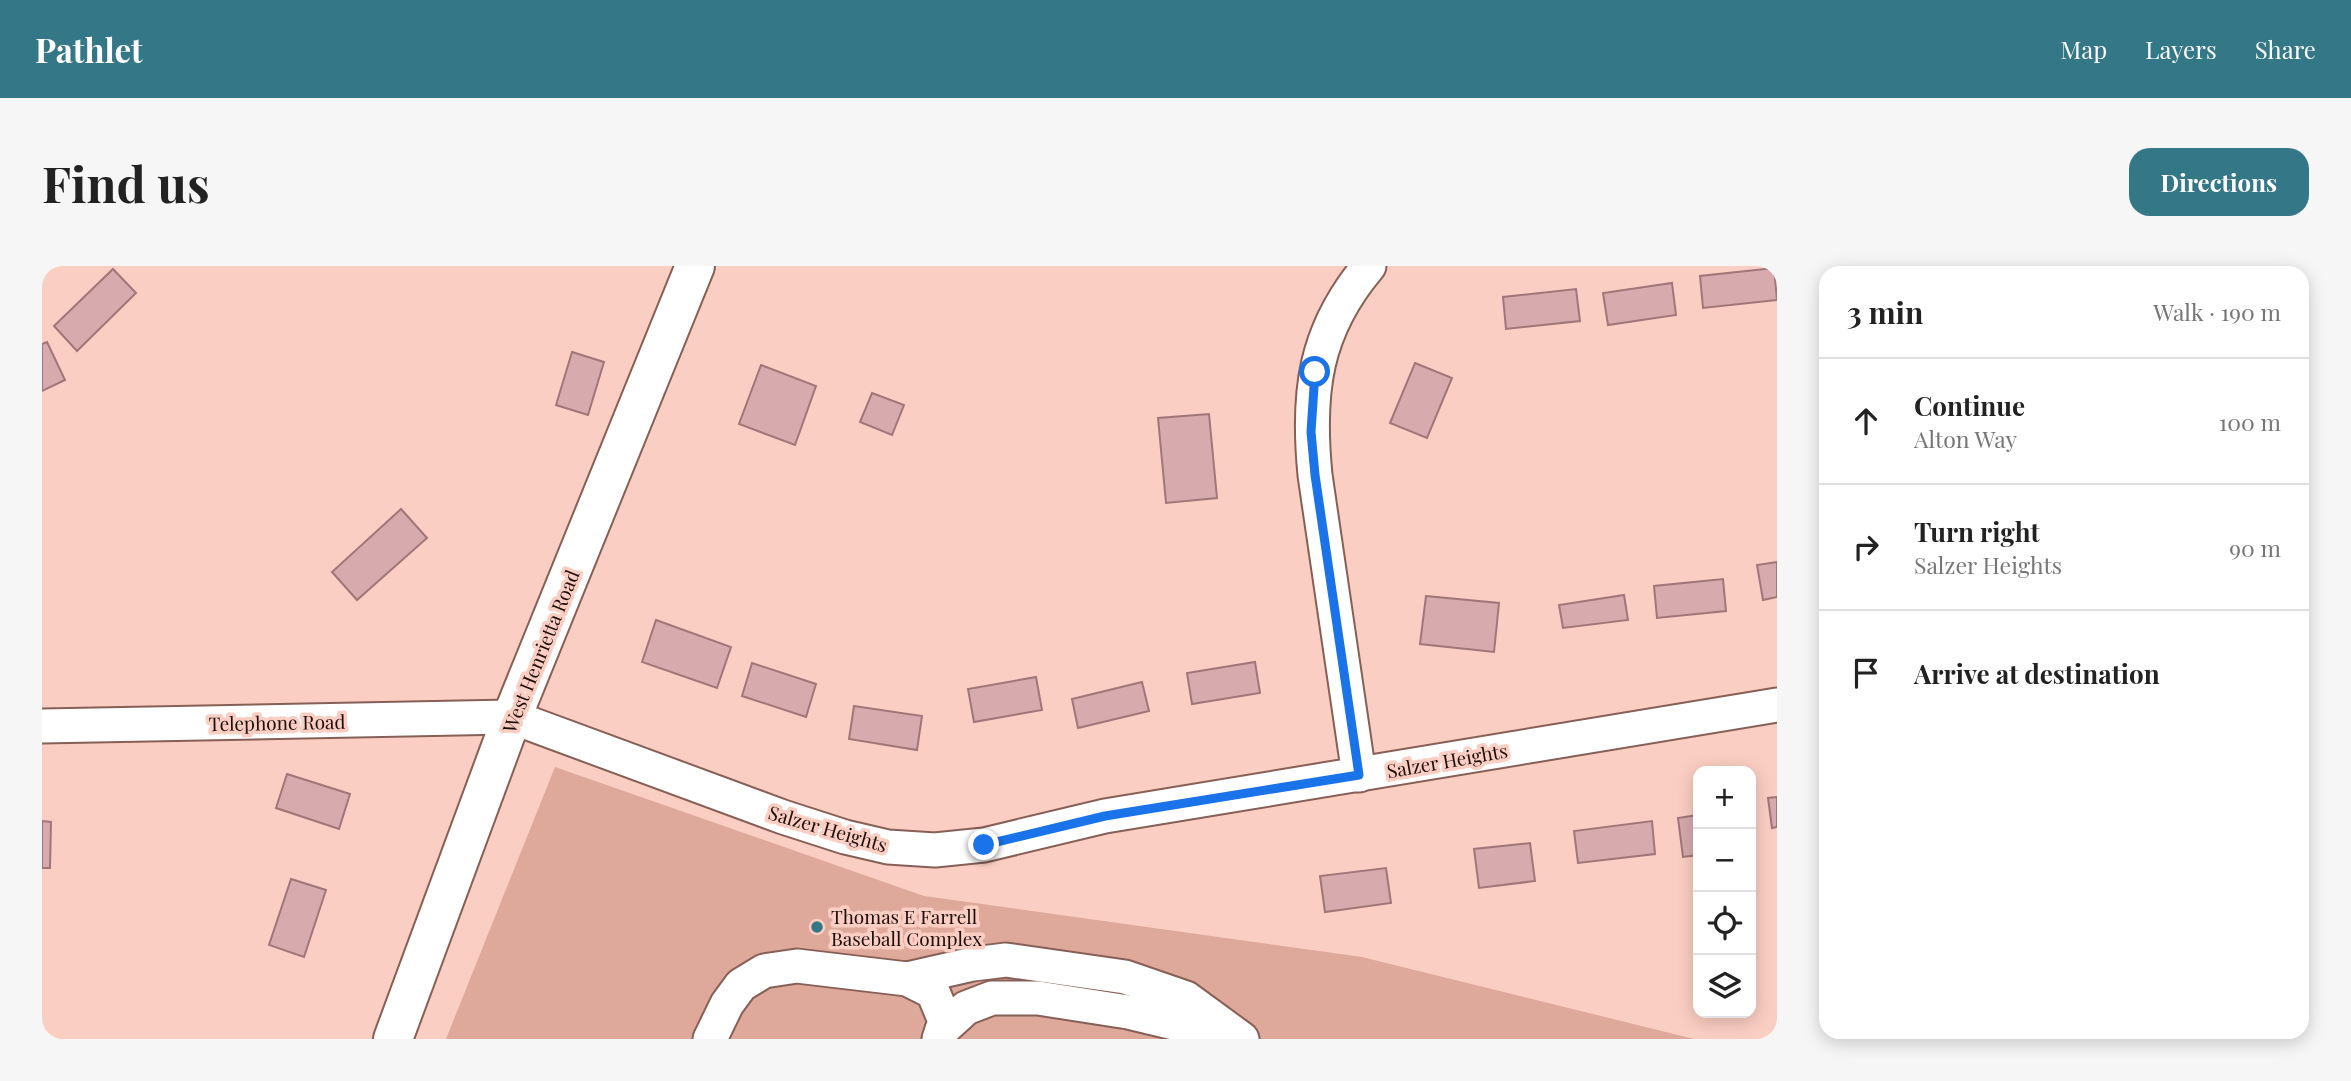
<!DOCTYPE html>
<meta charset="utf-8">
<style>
body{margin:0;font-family:"Playfair Display",serif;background:#f6f6f6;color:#222}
.controls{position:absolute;right:21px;bottom:21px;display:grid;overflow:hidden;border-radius:14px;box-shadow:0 4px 18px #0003}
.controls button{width:63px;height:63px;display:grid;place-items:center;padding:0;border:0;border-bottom:2px solid #e0e0e0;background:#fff;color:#222;font:35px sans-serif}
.stop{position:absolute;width:21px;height:21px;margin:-16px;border:5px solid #1a73e8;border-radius:50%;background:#fff}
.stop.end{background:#1a73e8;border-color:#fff;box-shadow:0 2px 7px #0008}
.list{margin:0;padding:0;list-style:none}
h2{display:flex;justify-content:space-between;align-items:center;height:91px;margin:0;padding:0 28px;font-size:30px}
h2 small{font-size:23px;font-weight:400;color:#767676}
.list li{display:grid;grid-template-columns:46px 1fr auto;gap:21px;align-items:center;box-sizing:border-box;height:126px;padding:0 28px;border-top:2px solid #e0e0e0}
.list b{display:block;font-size:26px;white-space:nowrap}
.list p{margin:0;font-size:23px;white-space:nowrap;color:#767676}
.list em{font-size:23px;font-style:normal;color:#767676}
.icon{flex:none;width:38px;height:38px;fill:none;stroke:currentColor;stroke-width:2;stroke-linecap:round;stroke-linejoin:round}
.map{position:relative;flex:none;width:1735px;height:773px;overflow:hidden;border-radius:21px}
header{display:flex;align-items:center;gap:42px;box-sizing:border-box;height:98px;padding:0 35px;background:#347887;color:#fff}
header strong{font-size:33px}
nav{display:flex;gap:38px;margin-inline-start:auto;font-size:24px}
.intro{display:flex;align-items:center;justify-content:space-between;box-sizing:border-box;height:168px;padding:0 42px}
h1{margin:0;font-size:49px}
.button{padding:18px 32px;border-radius:21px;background:#347887;color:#fff;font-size:24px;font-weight:700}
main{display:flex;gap:42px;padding:0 42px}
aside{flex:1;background:#fff;border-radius:21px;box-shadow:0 4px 18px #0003}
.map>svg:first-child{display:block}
</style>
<header>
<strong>Pathlet</strong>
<nav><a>Map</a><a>Layers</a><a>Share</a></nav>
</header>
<div class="intro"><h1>Find us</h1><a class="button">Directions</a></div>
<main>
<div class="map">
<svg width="1735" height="773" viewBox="0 0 1735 773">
<rect width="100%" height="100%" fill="#fbcec3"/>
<!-- green -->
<path fill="#dea89b" d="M513,501L882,630L1320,691L1652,773H404Z"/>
<!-- building -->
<g fill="#d7aaad" stroke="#a07679" stroke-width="2">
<path d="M1732,2L1735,34L1661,42L1658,10Z"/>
<path d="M71,3L94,27L35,85L12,60Z"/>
<path d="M1630,17L1634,49L1566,59L1561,27Z"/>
<path d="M1534,23L1538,55L1464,63L1461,31Z"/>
<path d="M5,76L23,114L0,125V78Z"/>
<path d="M530,86L562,96L546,149L514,139Z"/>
<path d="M1373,97L1410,112L1385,172L1348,157Z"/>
<path d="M719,99L774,120L753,179L697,158Z"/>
<path d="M830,127L862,139L850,169L818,156Z"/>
<path d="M1167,148L1175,232L1124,237L1116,152Z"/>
<path d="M359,243L385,272L315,334L290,306Z"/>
<path d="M1735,296V331L1721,334L1715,299Z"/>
<path d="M1681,313L1684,345L1615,352L1612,320Z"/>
<path d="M1582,329L1586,354L1521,362L1517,339Z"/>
<path d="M1384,330L1457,337L1452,386L1378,378Z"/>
<path d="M614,354L689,381L675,422L600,396Z"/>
<path d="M1213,396L1218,427L1150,438L1145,407Z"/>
<path d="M710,397L774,418L764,451L700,430Z"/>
<path d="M994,411L1000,444L932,456L926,423Z"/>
<path d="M1100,416L1107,445L1036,462L1030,433Z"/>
<path d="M812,440L880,450L875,484L807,473Z"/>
<path d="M245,508L308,528L297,563L234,542Z"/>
<path d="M1735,531V561L1730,562L1726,532Z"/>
<path d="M1656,549V589L1641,591L1636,552Z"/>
<path d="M0,555L9,556L8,602H0Z"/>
<path d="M1610,555L1613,588L1536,597L1532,565Z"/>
<path d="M1488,577L1493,615L1437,622L1432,583Z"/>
<path d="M1344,602L1349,637L1283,646L1278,610Z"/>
<path d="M249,613L284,624L262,691L227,679Z"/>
</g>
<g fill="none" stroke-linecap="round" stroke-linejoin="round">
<!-- minor casing -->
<g stroke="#865f56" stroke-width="37">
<g id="minor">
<path d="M0,460L470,451L741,551L803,571L846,581L893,584L942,579L1063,550L1735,439"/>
<path d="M1317,509L1273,209C1265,127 1272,65 1327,0"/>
<path d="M865,713L931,698L964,694L1083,711L1144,732L1200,773"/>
<path d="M900,764L924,742L950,732H996L1086,746L1157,763L1168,773"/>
<path d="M668,773L685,738L699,719L722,705L755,700L865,713L891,726L903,755L897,773"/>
</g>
</g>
<!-- major casing -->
<g stroke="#865f56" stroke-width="42">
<path id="major" d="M351,773L470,451L653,0"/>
</g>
<!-- minor -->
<use href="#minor" stroke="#fff" stroke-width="33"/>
<!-- major -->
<use href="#major" stroke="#fff" stroke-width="38"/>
</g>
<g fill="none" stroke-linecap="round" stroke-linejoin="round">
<!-- route -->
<path stroke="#1a73e8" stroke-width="9" d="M942,579L1063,550L1317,509L1273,209L1269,166L1273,106"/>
</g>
<!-- markers -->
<circle fill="#347887" stroke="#fbcec3" stroke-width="2.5" cx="775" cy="661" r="7"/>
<g text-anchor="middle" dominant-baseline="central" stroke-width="7" stroke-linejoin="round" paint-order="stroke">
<!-- street labels -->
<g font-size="19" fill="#1b0d09" stroke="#fbcec3">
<text transform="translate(498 385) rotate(-68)">West Henrietta Road</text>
<text transform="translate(235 456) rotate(-1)">Telephone Road</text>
<text transform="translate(1405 494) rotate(-10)">Salzer Heights</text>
<text transform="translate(786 562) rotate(16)">Salzer Heights</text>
</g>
<!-- poi labels -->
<g font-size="19" fill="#1b0d09" stroke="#fbcec3" text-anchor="start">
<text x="789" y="650">Thomas E Farrell<tspan x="789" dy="22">Baseball Complex</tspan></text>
</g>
</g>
</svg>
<div class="controls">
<button>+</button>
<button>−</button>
<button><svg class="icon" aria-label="locate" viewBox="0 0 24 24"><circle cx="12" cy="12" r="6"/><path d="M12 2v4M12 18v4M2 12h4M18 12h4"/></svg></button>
<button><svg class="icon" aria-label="layers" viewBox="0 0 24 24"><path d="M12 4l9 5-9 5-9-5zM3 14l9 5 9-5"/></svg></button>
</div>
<div class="stop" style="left:1273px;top:106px"></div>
<div class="stop end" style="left:942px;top:579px"></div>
</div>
<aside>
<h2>3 min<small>Walk · 190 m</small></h2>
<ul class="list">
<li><svg class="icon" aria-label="ahead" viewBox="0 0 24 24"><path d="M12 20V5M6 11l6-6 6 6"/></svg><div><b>Continue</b><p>Alton Way</p></div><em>100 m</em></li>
<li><svg class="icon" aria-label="right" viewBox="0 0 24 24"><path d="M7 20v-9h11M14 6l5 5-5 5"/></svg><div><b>Turn right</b><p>Salzer Heights</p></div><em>90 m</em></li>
<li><svg class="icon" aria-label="arrive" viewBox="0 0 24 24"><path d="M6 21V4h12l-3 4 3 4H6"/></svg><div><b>Arrive at destination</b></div></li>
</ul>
</aside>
</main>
